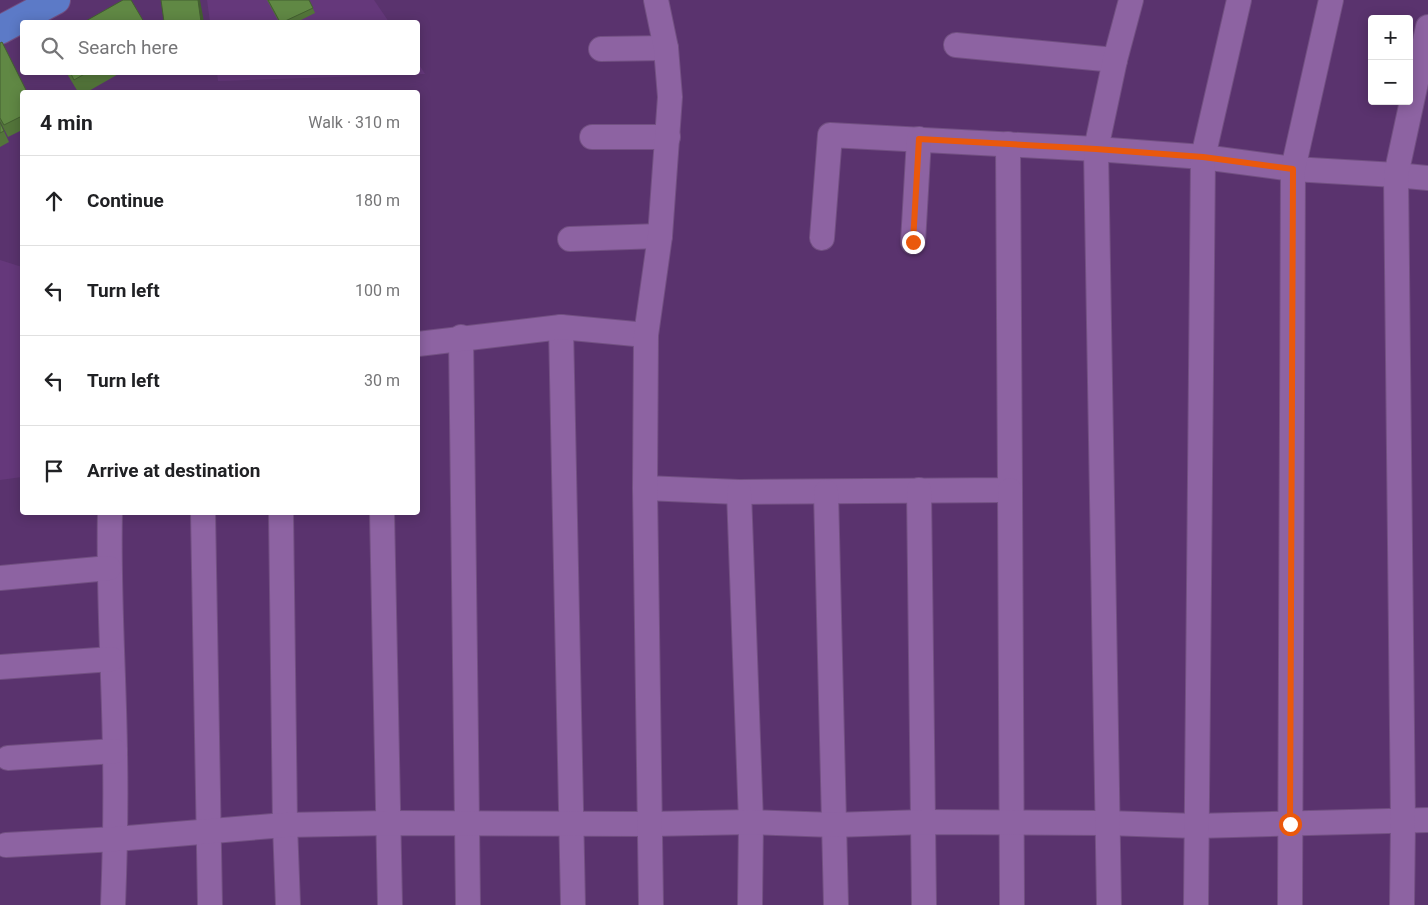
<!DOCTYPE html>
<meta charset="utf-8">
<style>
body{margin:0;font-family:Roboto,sans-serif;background:#f6f6f6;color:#202124}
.controls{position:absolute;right:15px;top:15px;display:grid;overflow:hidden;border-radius:5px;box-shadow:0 2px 12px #0003}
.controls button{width:45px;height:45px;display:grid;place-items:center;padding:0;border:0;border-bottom:1px solid #e0e0e0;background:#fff;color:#202124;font:25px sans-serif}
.stop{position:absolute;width:15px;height:15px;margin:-11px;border:4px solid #ea580c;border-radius:50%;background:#fff}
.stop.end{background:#ea580c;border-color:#fff;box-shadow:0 1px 5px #0008}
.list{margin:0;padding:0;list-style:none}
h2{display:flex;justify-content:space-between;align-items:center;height:65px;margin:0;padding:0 20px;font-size:21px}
h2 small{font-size:16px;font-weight:400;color:#757577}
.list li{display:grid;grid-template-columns:32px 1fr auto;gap:15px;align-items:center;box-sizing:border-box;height:90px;padding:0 20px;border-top:1px solid #e0e0e0}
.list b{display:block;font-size:19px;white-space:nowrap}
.list em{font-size:16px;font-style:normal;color:#757577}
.icon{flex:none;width:28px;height:28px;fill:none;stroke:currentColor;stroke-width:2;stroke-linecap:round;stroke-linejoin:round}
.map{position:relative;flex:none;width:1428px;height:905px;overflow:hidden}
.search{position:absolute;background:#fff;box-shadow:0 2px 12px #0003;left:20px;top:20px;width:400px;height:55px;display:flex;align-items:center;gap:12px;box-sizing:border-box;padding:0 18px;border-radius:5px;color:#757577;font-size:19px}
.panel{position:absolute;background:#fff;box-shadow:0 2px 12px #0003;left:20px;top:90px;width:400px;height:425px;border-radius:5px}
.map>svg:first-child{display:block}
</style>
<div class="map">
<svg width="1428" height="905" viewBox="0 0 1428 905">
<rect width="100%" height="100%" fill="#5a336e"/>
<!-- built -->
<g fill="#65387b">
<path d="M207,0H374L389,22H210Z"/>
<path d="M418,63L425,74L218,81L217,73L418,72Z"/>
<path d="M0,260L22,267V477L0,480Z"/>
</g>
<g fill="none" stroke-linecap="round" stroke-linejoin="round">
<!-- minor casing -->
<g stroke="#725082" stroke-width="26">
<g id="minor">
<path d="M956,45L1115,60"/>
<path d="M601,49L666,48"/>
<path d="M592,137H668"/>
<path d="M822,238L830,135L1096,149L1203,157L1293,169L1396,175L1428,178"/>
<path d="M570,239L660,236"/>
<path d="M913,242L919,139"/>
<path d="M561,327L573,905"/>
<path d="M461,337L468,905"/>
<path d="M418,344L561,327L646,335"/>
<path d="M645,488L739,492L1010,490L1008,144"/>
<path d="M919,490L924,905"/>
<path d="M1010,490L1012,905"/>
<path d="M739,492L751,822L750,905"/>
<path d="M826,492L836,905"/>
<path d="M110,512C108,593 114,672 115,753C116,803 115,854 113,905"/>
<path d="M203,512L210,905"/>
<path d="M281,512L285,825L288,905"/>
<path d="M382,512L390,905"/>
<path d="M0,578L109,568"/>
<path d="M0,667L112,659"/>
<path d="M8,758L115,751"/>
<path d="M6,845L116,839L285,825L389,823L650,824L751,822L834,825L923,822L1107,823L1196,826L1428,820"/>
<path d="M651,905L645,488L646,335L660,236L670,97L666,48L656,0"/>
<path d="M1109,905L1096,149L1115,60L1131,0"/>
<path d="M1196,905L1203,157L1239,0"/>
<path d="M1290,905L1293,169L1331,0"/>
<path d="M1402,905L1403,822L1396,175L1428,27"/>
</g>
</g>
<!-- primary casing -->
<g stroke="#725082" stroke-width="30">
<path id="primary" d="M0,30L56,0"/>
</g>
<!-- minor -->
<use href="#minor" stroke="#8d63a2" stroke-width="24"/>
<!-- primary -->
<use href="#primary" stroke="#5c7ac7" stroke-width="28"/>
</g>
<!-- wall -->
<g fill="#53753a">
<path d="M267,0H309L315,13L297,22H279Z"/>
<path d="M0,43L22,92V130L8,137L0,121Z"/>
<path d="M66,72H122L87,92H78Z"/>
<path d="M0,122L4,131L9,142L0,147Z"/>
</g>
<!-- shaded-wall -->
<path fill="#435f30" d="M198,0H200L204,22H201Z"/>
<!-- building -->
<g fill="#608844" stroke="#435f30">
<path d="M123,0H131L144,22H84Z"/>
<path d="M161,0H198L201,22H164Z"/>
<path d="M268,0H309L313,8L283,22H280Z"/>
<path d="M2,42L27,92H22V116L4,125L0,118V43Z"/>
<path d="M70,72H88L74,80Z"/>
<path d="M0,122L4,131L0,133Z"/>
</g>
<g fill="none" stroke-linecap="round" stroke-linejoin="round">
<!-- route -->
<path stroke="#ea580c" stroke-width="6" d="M913,242L919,139L1096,149L1203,157L1293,169L1290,824"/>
</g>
</svg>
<div class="controls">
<button>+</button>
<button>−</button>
</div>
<div class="stop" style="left:1290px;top:824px"></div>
<div class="stop end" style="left:913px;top:242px"></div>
<div class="search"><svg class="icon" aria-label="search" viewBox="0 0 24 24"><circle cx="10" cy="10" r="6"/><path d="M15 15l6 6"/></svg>Search here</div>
<section class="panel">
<h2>4 min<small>Walk · 310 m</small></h2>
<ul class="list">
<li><svg class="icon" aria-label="ahead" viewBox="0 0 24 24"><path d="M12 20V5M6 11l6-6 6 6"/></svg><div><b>Continue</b></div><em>180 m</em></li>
<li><svg class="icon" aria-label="left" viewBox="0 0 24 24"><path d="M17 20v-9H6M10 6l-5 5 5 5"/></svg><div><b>Turn left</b></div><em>100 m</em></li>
<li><svg class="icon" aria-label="left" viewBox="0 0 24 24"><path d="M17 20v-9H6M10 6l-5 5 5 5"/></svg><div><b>Turn left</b></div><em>30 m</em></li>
<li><svg class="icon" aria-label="arrive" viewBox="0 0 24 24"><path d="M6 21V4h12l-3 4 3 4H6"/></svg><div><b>Arrive at destination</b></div></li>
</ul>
</section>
</div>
